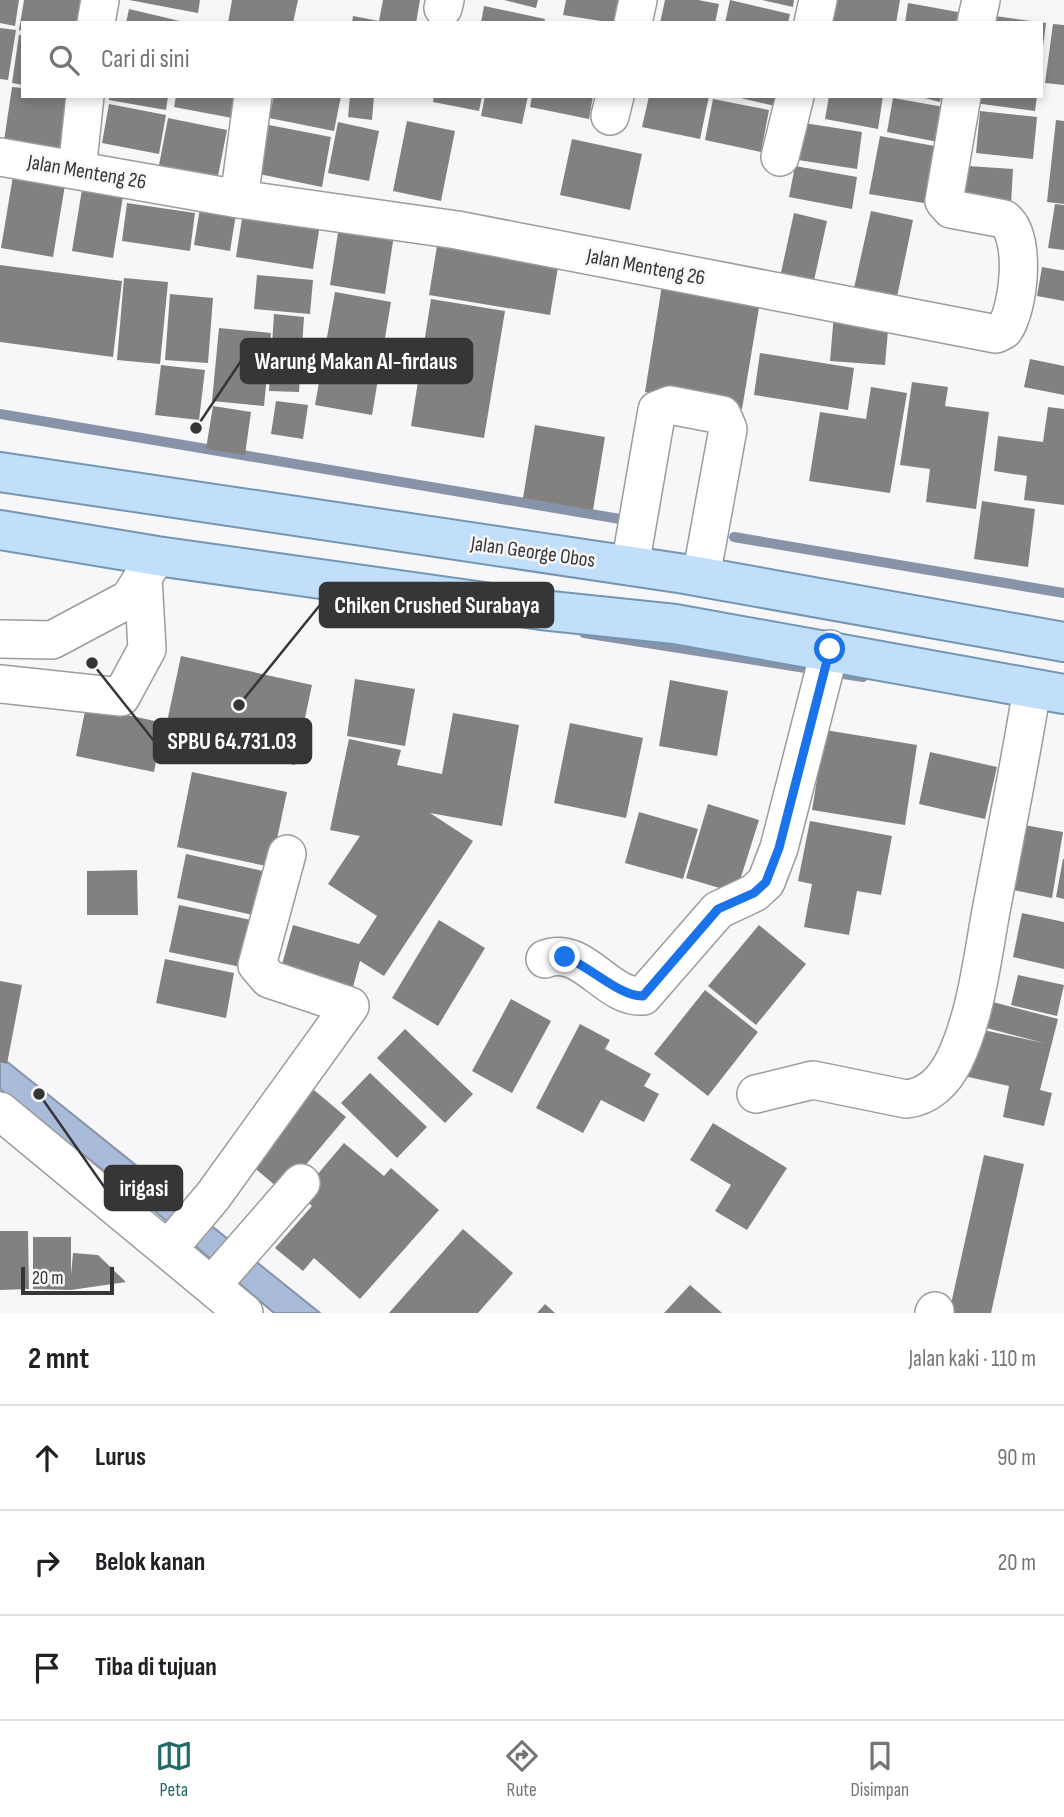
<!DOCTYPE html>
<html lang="id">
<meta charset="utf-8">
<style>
body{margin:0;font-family:"Sofia Sans Condensed",sans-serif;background:#f2f2f2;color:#202124}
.scale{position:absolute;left:21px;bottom:18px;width:93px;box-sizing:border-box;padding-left:7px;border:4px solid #363637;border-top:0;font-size:19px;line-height:24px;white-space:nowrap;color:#363637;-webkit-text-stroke:5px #f7f7f9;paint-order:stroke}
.stop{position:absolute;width:21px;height:21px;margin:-16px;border:5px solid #1a73e8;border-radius:50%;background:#fff}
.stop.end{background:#1a73e8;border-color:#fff;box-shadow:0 2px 7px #0008}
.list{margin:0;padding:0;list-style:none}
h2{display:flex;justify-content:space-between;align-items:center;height:91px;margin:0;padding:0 28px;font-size:30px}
h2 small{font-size:23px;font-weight:400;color:#757577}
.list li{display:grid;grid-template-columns:46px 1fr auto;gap:21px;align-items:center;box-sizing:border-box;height:105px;padding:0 28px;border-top:2px solid #e0e0e0}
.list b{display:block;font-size:26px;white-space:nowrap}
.list em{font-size:23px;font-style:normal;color:#757577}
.icon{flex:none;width:38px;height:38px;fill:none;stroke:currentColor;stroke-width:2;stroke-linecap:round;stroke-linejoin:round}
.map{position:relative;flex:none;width:1064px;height:1313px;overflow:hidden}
.search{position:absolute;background:#fff;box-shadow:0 4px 10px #0003;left:21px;right:21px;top:21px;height:77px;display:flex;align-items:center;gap:18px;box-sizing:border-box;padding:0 24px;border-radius:0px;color:#757577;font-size:26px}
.sheet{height:406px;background:#fff}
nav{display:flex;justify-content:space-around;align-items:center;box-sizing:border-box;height:98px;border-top:2px solid #e0e0e0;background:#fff;font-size:19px;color:#757577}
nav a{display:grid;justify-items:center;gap:4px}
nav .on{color:#206b67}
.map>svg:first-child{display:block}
</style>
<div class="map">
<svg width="1064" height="1313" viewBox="0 0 1064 1313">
<rect width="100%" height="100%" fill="#f7f7f9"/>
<!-- water -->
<path fill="#a8bbd9" stroke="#8693a8" stroke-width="2" d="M0,1056L320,1313H274L150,1207L0,1089Z"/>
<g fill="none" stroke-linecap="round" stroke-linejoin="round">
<!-- stream -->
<g stroke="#8693a8" stroke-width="10">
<path d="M0,414L626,520"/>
<path d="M734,537L1064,593"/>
<path d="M584,633L863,677"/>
</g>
</g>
<!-- building -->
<g fill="#828180">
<path d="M0,0H19L15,26L0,23Z"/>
<path d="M24,0H81L77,23H23V31L19,30Z"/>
<path d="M129,0H200L198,13Z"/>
<path d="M232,0H298L293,23H228Z"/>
<path d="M383,0H420L416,23H352L353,16L379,21Z"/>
<path d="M504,0H538L536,8Z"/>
<path d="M566,0H619L614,23L563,15Z"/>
<path d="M665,0H698L719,4L715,23H660Z"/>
<path d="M730,0L790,14L788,23H725Z"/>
<path d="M762,0H794L793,7Z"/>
<path d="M835,0H900L896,23L831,22Z"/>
<path d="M908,3L958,12L956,23H905Z"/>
<path d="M484,6L545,19L544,23H481Z"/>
<path d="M129,9L184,22V23H126Z"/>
<path d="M988,15L1031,21V23H987Z"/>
<path d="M1041,22L1046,23L1043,46H1041Z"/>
<path d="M1053,24L1064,25V85L1045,83Z"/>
<path d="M0,28L16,30L8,80L0,79Z"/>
<path d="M19,35H23V85L12,83Z"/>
<path d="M12,87L23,88V96H68L59,150L4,141Z"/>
<path d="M109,96H168L166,110L109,100Z"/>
<path d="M176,96H236L232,118L174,107Z"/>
<path d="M274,96H341L334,131L269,118Z"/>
<path d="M350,96H374L372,120L348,117Z"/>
<path d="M434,96H482L479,111L433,102Z"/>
<path d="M485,96H528L522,124L481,116Z"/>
<path d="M532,96H593L589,119L530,107Z"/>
<path d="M649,96H709L700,139L642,127Z"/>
<path d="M732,96H777L775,106Z"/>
<path d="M829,96H883L878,129L825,119Z"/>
<path d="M917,96H941L940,102Z"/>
<path d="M975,96H1037L1035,111L974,103Z"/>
<path d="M893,98L944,107L938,142L887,132Z"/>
<path d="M713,99L769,110L761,152L705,140Z"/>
<path d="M109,104L166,115L159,154L102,143Z"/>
<path d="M980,111L1037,117L1033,159L976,153Z"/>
<path d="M168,118L227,130L218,176L159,165Z"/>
<path d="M1056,120L1064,121V204L1047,202Z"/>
<path d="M407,121L455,131L441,201L393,191Z"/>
<path d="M338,122L379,131L369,181L328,173Z"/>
<path d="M804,123L862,132L857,169L798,160Z"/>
<path d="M269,125L331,137L322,187L259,174Z"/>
<path d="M880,136L940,147L930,204L869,194Z"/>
<path d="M572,139L642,154L630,210L560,195Z"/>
<path d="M795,166L857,177L852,209L789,197Z"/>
<path d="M968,166L1013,169L1011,204L965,200Z"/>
<path d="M13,176L65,185L53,257L1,248Z"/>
<path d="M83,183L124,190L113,258L72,251Z"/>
<path d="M127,203L195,213L190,251L122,241Z"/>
<path d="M1055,204L1064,205V250L1048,248Z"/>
<path d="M200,208L236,214L230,251L194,245Z"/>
<path d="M871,211L913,220L897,297L854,288Z"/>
<path d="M243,212L320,224L313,269L236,257Z"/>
<path d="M794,213L827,221L813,285L780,277Z"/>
<path d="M339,226L394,235L385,294L330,285Z"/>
<path d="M438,240L559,261L550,315L429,295Z"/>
<path d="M0,265L122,281L113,357L0,342Z"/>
<path d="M1042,267L1064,271V301L1037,296Z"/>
<path d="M257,275L313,280L310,314L254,309Z"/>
<path d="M124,278L168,282L160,364L117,360Z"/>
<path d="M663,279L761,296L742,409L645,392Z"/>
<path d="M335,292L391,302L372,415L315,405Z"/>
<path d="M170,294L213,298L208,363L165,360Z"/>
<path d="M431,299L505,311L484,438L411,426Z"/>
<path d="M274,314L304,317L299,392L269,391Z"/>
<path d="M834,314L889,319L885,365L830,361Z"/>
<path d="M219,328L271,333L264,406L212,401Z"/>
<path d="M760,353L854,368L848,410L754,395Z"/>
<path d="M1030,359L1064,366V395L1024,387Z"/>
<path d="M161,365L205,370L199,420L155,415Z"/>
<path d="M912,382L948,387L945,406L989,412L976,509L926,502L930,469L900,465Z"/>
<path d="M871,387L907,393L890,493L809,481L820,412L866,419Z"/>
<path d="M276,401L308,405L303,439L271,434Z"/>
<path d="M213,406L251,412L245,455L206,449Z"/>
<path d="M1048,407L1064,409V505L1024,500L1027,476L994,471L998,436L1043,442Z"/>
<path d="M535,425L605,437L593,510L523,498Z"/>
<path d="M982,501L1035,509L1028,567L974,559Z"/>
<path d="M181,656L312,685L295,765L164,736Z"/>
<path d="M355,679L415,689L405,746L347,736Z"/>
<path d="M670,680L728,691L717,756L659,746Z"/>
<path d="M86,706L164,723L154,772L76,756Z"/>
<path d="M453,713L519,725L502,826L430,813L473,841L384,976L360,961L353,987L281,968L293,925L359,944L377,916L328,884L360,836L330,830L349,739L401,750L397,765L442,774Z"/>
<path d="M570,723L643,738L626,818L554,803Z"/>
<path d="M825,730L917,745L905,825L812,810Z"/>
<path d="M930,752L997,767L985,819L919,804Z"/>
<path d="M192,772L287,792L271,867L177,847Z"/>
<path d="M708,804L759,820L736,893L686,878Z"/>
<path d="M639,812L698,829L683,879L625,863Z"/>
<path d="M810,821L892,836L881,895L857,891L849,935L804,927L812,884L798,881Z"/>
<path d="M1024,825L1063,832L1052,898L1013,890Z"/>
<path d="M186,854L263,871L253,915L177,898Z"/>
<path d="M1063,859H1064V899L1056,897Z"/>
<path d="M137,870L138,915H87V871Z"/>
<path d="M179,905L251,920L241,967L169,952Z"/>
<path d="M1022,913L1064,922V969L1013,957Z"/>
<path d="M439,920L485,948L438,1026L392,998Z"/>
<path d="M759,925L806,964L756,1025L708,986Z"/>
<path d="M165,959L234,973L226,1018L156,1003Z"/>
<path d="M1018,975L1064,985L1057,1016L1011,1005Z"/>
<path d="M0,981L22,985L7,1064L0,1062Z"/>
<path d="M705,990L758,1032L708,1096L654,1054Z"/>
<path d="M511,999L551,1021L512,1093L472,1071Z"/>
<path d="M985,1000L1058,1019L1040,1090L1052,1093L1044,1126L1003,1117L1009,1086L964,1076L974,1028L1044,1043L979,1026Z"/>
<path d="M580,1024L610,1040L605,1049L651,1074L644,1086L659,1094L644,1122L601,1100L583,1133L536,1108Z"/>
<path d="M405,1029L473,1094L445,1123L377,1058Z"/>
<path d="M370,1073L427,1127L397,1158L341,1103Z"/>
<path d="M314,1090L346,1117L283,1192L251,1165Z"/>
<path d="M713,1123L787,1168L747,1230L715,1211L731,1185L690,1160Z"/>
<path d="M344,1143L384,1176L391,1168L439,1210L360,1299L314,1258L303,1271L275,1248L312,1206L300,1195Z"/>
<path d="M984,1155L1024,1164L991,1313H949Z"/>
<path d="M463,1229L513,1273L478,1313H389Z"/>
<path d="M0,1231H28L29,1289L0,1290Z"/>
<path d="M33,1237H71V1275L73,1253L98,1255L126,1282L71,1290L33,1289Z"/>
<path d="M690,1285L722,1313H664Z"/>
<path d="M545,1304L555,1313H537Z"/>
</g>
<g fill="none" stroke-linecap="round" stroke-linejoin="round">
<!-- minor casing -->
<g stroke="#9c9c9e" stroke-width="40">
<g id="minor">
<path d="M443,8L445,0"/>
<path d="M96,23L100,0"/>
<path d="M633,23L638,0"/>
<path d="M813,23L818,0"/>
<path d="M976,23L981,0"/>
<path d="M610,116L615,96"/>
<path d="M0,157L239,199L457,230L996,334L1004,330C1019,309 1027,237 1004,219L951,209L944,201L962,96"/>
<path d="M780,157L795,96"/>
<path d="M77,170L85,96"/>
<path d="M239,199L253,96"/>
<path d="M630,566L657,410L670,405L722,415L728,429L701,577"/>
<path d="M0,639L52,640L129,599L151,565"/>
<path d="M0,684L121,697L147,649L143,577"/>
<path d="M545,959C583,944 607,999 643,996L718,910L754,893L766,882L779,848L830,649"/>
<path d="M756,1094L813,1080L906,1099C928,1097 944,1081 954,1061C976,1016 982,960 991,911C1005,837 1020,763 1032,689"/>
<path d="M0,1111L244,1313"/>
<path d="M169,1248L213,1196L350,1006L269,979L257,965L287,854"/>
<path d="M212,1285L301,1183"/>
<path d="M934,1313L935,1311"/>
</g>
</g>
<!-- major casing -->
<g stroke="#7596b3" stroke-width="42">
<g id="major">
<path d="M0,472L685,574L1064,642"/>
<path d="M0,530L157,556L541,610L675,624L1064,694"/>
</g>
</g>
<!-- minor -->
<use href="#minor" stroke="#fff" stroke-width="37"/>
<!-- major -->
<use href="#major" stroke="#c1dffa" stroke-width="38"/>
</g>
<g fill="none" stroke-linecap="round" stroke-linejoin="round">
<!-- route -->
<path stroke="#1a73e8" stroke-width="9" d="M565,957C588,965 620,997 643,996L718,909L754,893L766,882L779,848L830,649"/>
</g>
<g text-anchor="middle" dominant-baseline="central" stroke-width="5" stroke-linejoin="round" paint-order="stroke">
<!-- street labels -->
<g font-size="21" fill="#363637" stroke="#f7f7f9">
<text transform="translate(87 172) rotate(10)">Jalan Menteng 26</text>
<text transform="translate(646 267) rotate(11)">Jalan Menteng 26</text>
<text transform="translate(533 552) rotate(8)">Jalan George Obos</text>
</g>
</g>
<!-- callouts -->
<path fill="none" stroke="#363637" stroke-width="2.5" d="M196 428L241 361M239 705L320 605M92 663L154 741M39 1094L105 1188"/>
<g fill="#363637" stroke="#f7f7f9" stroke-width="2.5">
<circle cx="196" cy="428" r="7"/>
<circle cx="239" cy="705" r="7"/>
<circle cx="92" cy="663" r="7"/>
<circle cx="39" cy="1094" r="7"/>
</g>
<g fill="#363637" stroke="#363637" stroke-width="2.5">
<rect x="241" y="339" width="231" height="44" rx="7"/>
<rect x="320" y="583" width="233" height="44" rx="7"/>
<rect x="154" y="719" width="157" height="44" rx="7"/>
<rect x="105" y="1166" width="77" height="44" rx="7"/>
</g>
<g font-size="23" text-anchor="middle" font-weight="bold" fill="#fff">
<text x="356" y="369">Warung Makan Al-firdaus</text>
<text x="437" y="613">Chiken Crushed Surabaya</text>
<text x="232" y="749">SPBU 64.731.03</text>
<text x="144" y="1196">irigasi</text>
</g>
</svg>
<div class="scale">20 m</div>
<div class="stop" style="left:830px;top:649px"></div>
<div class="stop end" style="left:565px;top:957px"></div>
<div class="search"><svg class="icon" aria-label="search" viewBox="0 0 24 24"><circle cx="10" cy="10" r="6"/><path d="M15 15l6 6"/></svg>Cari di sini</div>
</div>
<section class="sheet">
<h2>2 mnt<small>Jalan kaki · 110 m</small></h2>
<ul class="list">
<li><svg class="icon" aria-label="ahead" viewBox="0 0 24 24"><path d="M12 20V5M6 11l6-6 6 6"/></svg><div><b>Lurus</b></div><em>90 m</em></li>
<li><svg class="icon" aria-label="right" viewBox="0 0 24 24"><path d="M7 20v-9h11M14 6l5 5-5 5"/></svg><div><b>Belok kanan</b></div><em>20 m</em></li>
<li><svg class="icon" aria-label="arrive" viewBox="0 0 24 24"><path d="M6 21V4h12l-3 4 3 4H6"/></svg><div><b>Tiba di tujuan</b></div></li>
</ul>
</section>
<nav>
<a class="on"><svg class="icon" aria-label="map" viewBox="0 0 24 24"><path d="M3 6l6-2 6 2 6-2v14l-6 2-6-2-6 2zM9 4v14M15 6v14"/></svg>Peta</a>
<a><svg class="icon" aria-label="directions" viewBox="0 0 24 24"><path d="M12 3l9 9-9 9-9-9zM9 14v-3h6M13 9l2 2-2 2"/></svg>Rute</a>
<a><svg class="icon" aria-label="saved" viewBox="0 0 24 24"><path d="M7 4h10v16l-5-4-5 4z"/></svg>Disimpan</a>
</nav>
